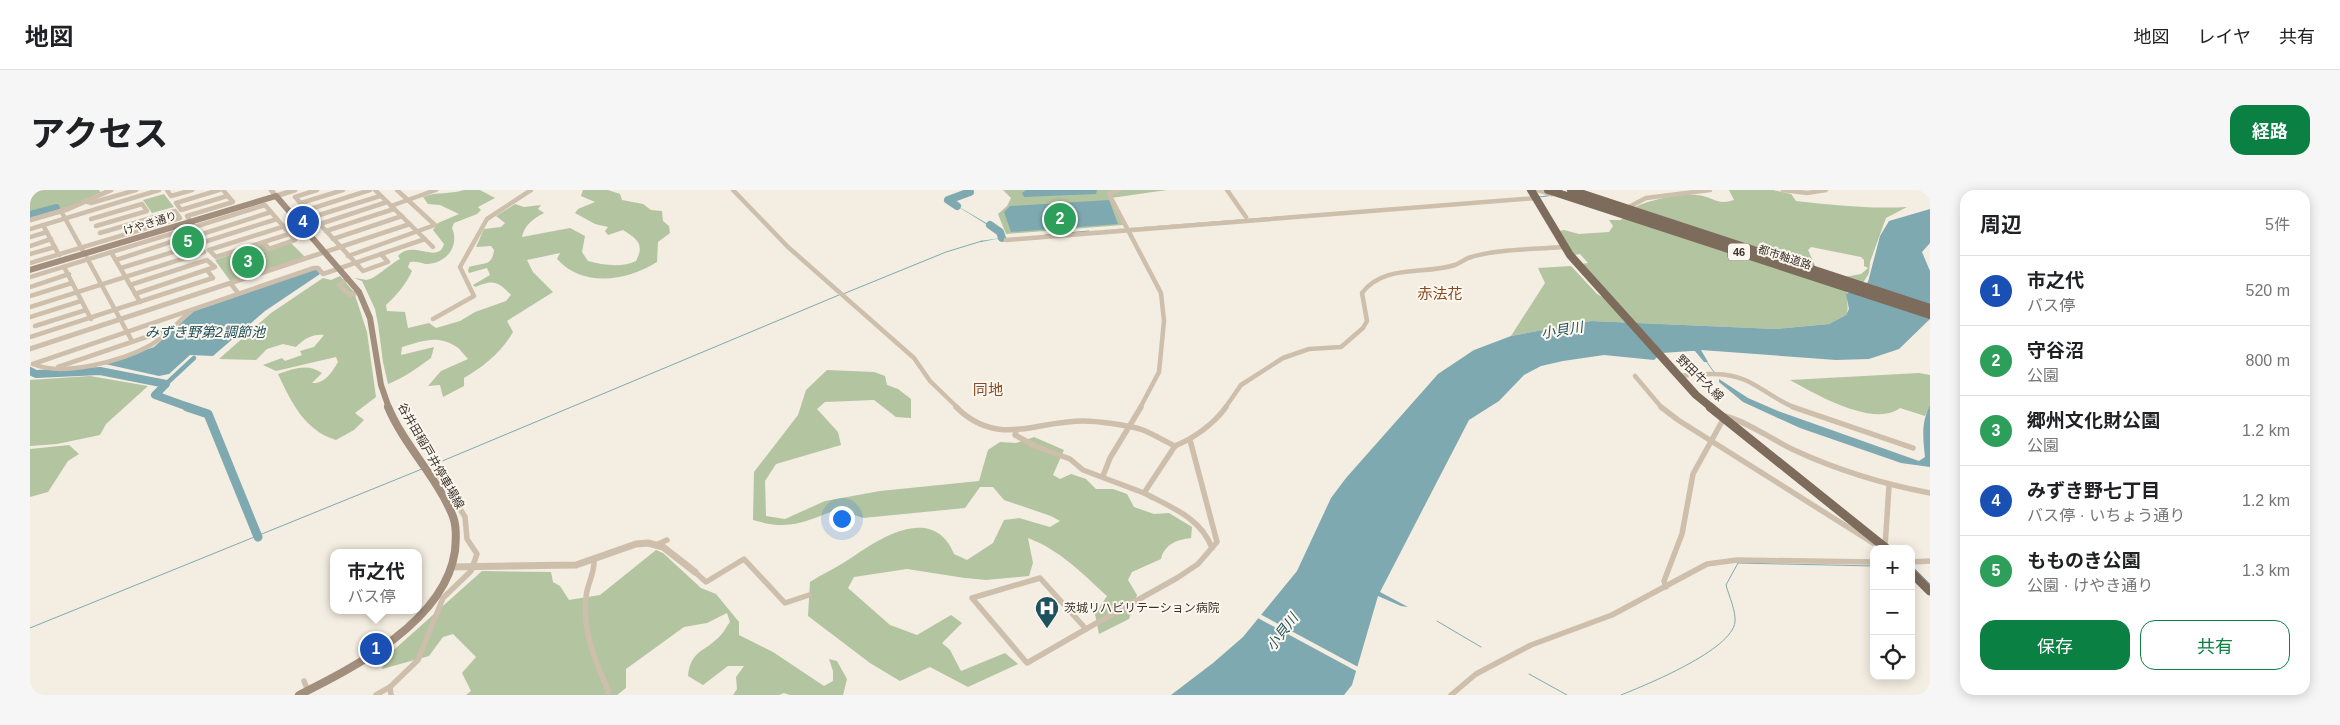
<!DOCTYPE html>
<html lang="ja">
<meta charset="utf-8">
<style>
body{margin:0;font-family:Helvetica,"Noto Sans JP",sans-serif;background:#f6f6f6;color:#202124}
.controls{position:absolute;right:15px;bottom:15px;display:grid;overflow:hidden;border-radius:10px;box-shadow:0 2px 12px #0003}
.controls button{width:45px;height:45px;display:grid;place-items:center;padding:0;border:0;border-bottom:1px solid #e0e0e0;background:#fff;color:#202124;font:25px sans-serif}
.you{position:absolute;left:811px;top:328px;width:18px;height:18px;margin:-12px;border:4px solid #fff;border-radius:50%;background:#1a73e8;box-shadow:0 0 0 8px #1a73e833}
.badge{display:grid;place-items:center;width:32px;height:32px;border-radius:50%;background:#0b8043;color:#fff;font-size:16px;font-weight:700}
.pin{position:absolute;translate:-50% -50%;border:2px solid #fff;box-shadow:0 1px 5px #0006}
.popup{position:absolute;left:300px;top:359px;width:92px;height:65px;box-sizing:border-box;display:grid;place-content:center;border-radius:10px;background:#fff;filter:drop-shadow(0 1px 4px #0005);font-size:16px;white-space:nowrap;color:#757577}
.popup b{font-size:19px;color:#202124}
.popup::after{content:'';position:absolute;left:50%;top:100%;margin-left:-10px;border:10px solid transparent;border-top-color:#fff}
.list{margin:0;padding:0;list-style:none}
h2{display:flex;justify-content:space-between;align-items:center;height:65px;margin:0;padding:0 20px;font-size:21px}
h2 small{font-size:16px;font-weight:400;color:#757577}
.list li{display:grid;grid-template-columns:32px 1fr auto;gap:15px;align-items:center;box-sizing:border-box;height:70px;padding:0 20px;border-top:1px solid #e0e0e0}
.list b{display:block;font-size:19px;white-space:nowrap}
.list p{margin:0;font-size:16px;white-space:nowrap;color:#757577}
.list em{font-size:16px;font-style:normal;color:#757577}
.actions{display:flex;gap:10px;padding:15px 20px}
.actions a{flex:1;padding:11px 0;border:1px solid #0b8043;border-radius:15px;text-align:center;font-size:18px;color:#0b8043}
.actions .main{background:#0b8043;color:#fff}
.icon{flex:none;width:28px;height:28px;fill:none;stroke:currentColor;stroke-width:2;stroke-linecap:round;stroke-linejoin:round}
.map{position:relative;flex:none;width:1900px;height:505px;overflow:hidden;border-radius:15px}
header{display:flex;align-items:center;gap:30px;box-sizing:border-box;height:70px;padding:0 25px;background:#fff;border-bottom:1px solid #e0e0e0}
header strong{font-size:24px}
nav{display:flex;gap:28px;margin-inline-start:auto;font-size:18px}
.intro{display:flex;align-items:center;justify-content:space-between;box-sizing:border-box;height:120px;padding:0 30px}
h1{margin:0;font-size:35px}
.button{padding:12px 22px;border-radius:15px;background:#0b8043;color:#fff;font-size:18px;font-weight:700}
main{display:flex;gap:30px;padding:0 30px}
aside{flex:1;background:#fff;border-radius:15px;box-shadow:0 2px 12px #0003}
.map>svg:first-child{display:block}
</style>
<header>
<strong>地図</strong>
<nav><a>地図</a><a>レイヤ</a><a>共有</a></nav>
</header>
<div class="intro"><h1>アクセス</h1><a class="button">経路</a></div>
<main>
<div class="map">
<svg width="1900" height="505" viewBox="0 0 1900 505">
<rect width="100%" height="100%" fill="#f4ede1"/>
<!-- green -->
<g fill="#b3c4a0">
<path d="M0,0H69L71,3L43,16L0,29Z"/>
<path d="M434,0H450L465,8L448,17L451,20L447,24L424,33L422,38C430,56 416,74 396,74C390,73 387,71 380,72L378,77L382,81C376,94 367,105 356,115L357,121L375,122L378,138L399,133L406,138L430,131L445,122L476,111L481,105C467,90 463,90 445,97L443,95L460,85L457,78L439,83L438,81L439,77C454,72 462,77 464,60L461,56L446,57L454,39L471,37L475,33L466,26L485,14L494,17L511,15L508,19L514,23C504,28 494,35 492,47L540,38L555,46L552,62L558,71C572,75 592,78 606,71C615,54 607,49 593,40L578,45L575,41L578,37L565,34L545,23L548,19L565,12L551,6L553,0H578L590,4L592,10L613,14L621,20L632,21L633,31L639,36L640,43L628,52L627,72C597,91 553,98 527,69L530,63L497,70L503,82L523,102L477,131L483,142C472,162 453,177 434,188V196L413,207L410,195L398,196L411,181L438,169C434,165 431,160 427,157C408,144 392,151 372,157L371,165L404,157L401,168C387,178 374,188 358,194L353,172L348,134L345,119L332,91L324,88C328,88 331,89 336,90C344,90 360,74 370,69L368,66C383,49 408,75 414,54L403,40L408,33L429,24L410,15L398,14L393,7C408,1 419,5 434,0Z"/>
<path d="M973,0H1137L1081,8L1093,35L976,44L968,24L977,16L981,8Z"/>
<path d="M1699,0H1743L1761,4L1766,11C1803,15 1839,19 1877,17L1856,28L1840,72L1839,83L1833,93L1815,87L1831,84L1838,78L1834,76V70L1831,67L1781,57L1778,60L1786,78L1605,17C1619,10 1651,3 1667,5C1682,6 1687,16 1704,10Z"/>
<path d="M134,4L144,17L122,23L113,10Z"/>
<path d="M1593,28L1818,100C1815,108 1820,117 1816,125L1799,134L1746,139L1561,131L1481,146L1515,93L1508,78L1541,76L1567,104L1576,109L1552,74L1558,73L1550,64L1544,65L1528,41L1534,40L1549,44L1579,42L1583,36L1579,30H1591Z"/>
<path d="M261,53L275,67L201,92L185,70L233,54L239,61Z"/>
<path d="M310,86L324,102L337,142L346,207L325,223L334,230L324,240L306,250C275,241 261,212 248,184C264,179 277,173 292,183L282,193C295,194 302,182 308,172L306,167L246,181L233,175L252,168L255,171L272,165L270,161L284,157L294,145C282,144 274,149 266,157L253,154L237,159L226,170L189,169L241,123L293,88L301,90Z"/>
<path d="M797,180L844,182L855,186L857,195L868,199L881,209V228L866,227L844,210L795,212L787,219L808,242L811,255L746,274L735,291L736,326L755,329L795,311L850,301L949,291L958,260L970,252L986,253L1004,247L1034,260L1023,285L1030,289L1041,284L1056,289L1066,299H1083L1097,304L1104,317L1124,324L1139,323L1162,337L1161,348C1146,350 1135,354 1131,369L1102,382L1098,390L1107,405L1099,429L1069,444L1065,424L1077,406C1052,383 1030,360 998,348L1003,373L999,386L956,390L935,388L877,379L824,387L818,398L860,435L887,445L921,425L932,433L912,453L920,460L931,481L975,463L988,474L938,497L900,477L870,491L840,473L778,426L780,392C794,383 810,376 824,366C853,346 904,315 924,364L937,370L963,353L974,330L989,328L1020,337L1030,331L1021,326L974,310L963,297H950L935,318L833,328L808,319C774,332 760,341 723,330L724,282L768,225L776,200Z"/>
<path d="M1889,183L1900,185V215L1895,226L1870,218C1844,238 1785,204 1760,190Z"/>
<path d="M60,186L118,196L76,234L70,245L27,254L0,256V190Z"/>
<path d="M39,255L49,264L38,271L18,302L0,307V259Z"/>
<path d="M626,360L633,363L671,398L686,404L709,432V445L743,462L794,496L803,491V481L799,469L807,471L817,489L813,505H760L754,503L749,505H703L707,499L706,487L714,476H698L673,495L658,486C661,461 672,463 688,448C693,444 696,437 700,432L697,423L677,433L654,437L596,479V498L587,505H436L441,501L432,483L446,467L423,444L413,447L399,466L352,479L356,467L452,381L521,382L523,392L530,396L539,410L570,405Z"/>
</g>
<!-- water -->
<g fill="#7fa9b1">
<path d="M996,0H1067L1066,4L994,7L992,3Z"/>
<path d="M1546,0H1552L1514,7L971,48L951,52L950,51L971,48L969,42L917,10L970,41L971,48L1513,6Z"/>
<path d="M1079,10L1088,34L981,42L974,22L980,16Z"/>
<path d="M1900,19V53L1892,62L1900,81V129L1869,159L1839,169L1806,170L1671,160L1678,172H1674L1665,161H1661L1632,163L1624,170L1574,165L1533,171L1511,176L1494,185L1469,211L1439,230L1350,402L1378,417L1371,416L1348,406L1322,495L1314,505H1141L1183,473L1213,447L1267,381L1301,308L1316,288L1408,184L1444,160L1481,146L1561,131L1746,139L1799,134L1816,125L1819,119L1816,104L1838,92L1850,46L1859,31Z"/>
<path d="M286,79L290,84L235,121L183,166L160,165L139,184L129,186L75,174L124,157L164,121Z"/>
<path d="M1689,189L1718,208L1748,221L1889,271L1895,267C1893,247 1891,233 1900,215V277L1871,273L1770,238L1713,212L1689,192Z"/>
</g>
<!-- pier -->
<path fill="#f4ede1" d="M1228,423L1330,478L1328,482L1226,427Z"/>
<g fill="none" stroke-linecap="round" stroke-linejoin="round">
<!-- stream -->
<g stroke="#7fa9b1" stroke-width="1">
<path d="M1015,45L1059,41"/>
<path d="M968,49L976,48"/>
<path d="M813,104L916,62L952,51"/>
<path d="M1676,171L1684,182"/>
<path d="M398,277L809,105"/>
<path d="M1881,375L1900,394"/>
<path d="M1407,431L1451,457"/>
<path d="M0,438L392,279"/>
<path d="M1499,484L1537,505"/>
<path d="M1591,505C1616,495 1702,460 1705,432C1706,421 1699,406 1696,395L1708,373L1844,376"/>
</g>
<!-- canal -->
<path stroke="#7fa9b1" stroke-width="4.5" d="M136,194L164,168"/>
<!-- river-far1 -->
<g stroke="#7fa9b1" stroke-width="8">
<path d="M927,16L918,10L940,2L937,0"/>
<path d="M0,25L26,18"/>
<path d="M960,35L970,42L972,48"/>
<path d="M0,181L6,184L70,181L136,194L125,205L161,218"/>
</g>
<!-- river -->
<path stroke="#7fa9b1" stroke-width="9" d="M157,217L178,224L228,347"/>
<!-- minor-far1 -->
<g stroke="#cdbfac" stroke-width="4.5">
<path d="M137,0L141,6L162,0"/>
<path d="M189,0L146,13L151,20L197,6"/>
<path d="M193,0L203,12L157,26L164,37L235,15L265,50L239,59L234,52"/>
<path d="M287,0L265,7L333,81L358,72L351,64"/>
<path d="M345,0L403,57"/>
<path d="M703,0L758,57L884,168L900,191L928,218"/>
<path d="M1089,0L1079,4L1131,103L1134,131L1129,182L1110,218"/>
<path d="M1197,0L1216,27"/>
<path d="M1753,0L1777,3L1796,0"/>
<path d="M55,11L61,13L106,0"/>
<path d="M271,13L313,0"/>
<path d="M361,16L406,0"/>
<path d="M1597,18L1616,8L1680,0"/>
<path d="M277,20L340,0"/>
<path d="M31,21L53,61"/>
<path d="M241,22L169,45L174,52L247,29"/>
<path d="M283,27L350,6"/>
<path d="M61,29L112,14L117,21L66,36"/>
<path d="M290,34L357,12"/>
<path d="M13,35L29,65"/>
<path d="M0,39L129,0"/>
<path d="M296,41L364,19"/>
<path d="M259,44L186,67L179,60L268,32"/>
<path d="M0,47L17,42"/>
<path d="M303,49L372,26"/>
<path d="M976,50L1506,8"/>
<path d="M0,56L21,49"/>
<path d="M81,62L110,112"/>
<path d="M295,62L380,34"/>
<path d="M0,64L25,57"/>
<path d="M318,66L405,35L367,0"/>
<path d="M57,68L102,151"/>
<path d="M0,73L150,28L145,21L70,43"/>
<path d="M34,77L61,129"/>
<path d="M0,87L157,39L162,45L86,70"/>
<path d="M318,88L309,95L320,105L329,102"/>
<path d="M201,94L208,103"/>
<path d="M100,95L177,70L185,77L105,104"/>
<path d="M0,97L39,84"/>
<path d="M0,106L42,93"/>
<path d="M0,117L174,62L169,54L91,78"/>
<path d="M0,127L51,111"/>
<path d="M403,129L444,106L430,77L457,29L501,0"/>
<path d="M5,136L56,120"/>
<path d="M0,147L183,88L177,80"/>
<path d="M3,174L284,78H288L293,84L395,49"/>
<path d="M3,174C32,187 92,171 119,156C134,148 148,132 161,121"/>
<path d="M28,177L140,139"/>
<path d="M1605,186L1632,218"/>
<path d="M1649,186C1670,184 1695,181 1715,190C1733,198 1747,211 1766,218"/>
<path d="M1195,218L1211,195L1253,168L1279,159L1311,157L1333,138L1337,131L1332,103C1354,74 1394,85 1425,75C1430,73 1434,70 1438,68C1464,59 1506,59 1534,57"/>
</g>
<!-- minor -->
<g stroke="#cdbfac" stroke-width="5.5">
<path d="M926,217C968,258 1004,231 1053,231C1068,231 1096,235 1110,239C1122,243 1134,251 1145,256C1164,248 1184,234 1196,217"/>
<path d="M1631,217L1648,230L1843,353"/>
<path d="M1763,217L1883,258"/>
<path d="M986,241L985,245L1005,256L1040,269L1053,280L1114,303L1145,256"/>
<path d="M1073,286L1080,268L1111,217"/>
<path d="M1114,303C1141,317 1171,328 1182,358"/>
<path d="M628,354L637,350"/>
<path d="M1855,357L1859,296"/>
<path d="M564,370C565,383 557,394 556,407C552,441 565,470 578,500V505"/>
<path d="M1881,372L1900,371"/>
<path d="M665,382L676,392L714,369L755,413L779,405"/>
<path d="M1010,388L1056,439L997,473L942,408Z"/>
<path d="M1636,397L1634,391L1652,344L1663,284L1695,226C1720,233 1741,249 1764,260C1807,280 1853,294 1900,303"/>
<path d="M1056,439L1147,388L1168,374L1187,352L1160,250"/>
<path d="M274,491L278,501"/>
<path d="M346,505L360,497"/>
<path d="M361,505L360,497L388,470L413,408L441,381L447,364L437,349L435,327L406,280"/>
<path d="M1421,505L1446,484L1501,455L1582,425L1677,374L1707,370L1844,372"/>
</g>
<!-- tertiary-far1 -->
<g stroke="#cdbfac" stroke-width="5">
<path d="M241,0L246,6L265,0"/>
<path d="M1508,0L1522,4"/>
<path d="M0,30L38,19L81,0"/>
<path d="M0,159L295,62"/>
</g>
<!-- tertiary -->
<path stroke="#cdbfac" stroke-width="7" d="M421,377L546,375L606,354L618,353L633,357L665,382"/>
<!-- secondary-far1 -->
<path stroke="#a18e7d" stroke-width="6" d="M0,80L246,6L329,102L340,128L351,195L359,218"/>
<!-- secondary -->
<path stroke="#a18e7d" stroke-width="8" d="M269,505C325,477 415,431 425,361C426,349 427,335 422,324C406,286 374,255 358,217"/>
<!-- primary-far1 -->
<path stroke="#7d6b5c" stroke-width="8" d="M1501,0L1540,65L1666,205L1682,218"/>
<!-- primary -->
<g stroke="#7d6b5c" stroke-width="9">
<path d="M1680,217L1857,359"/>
<path d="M1881,382L1900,401"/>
</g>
<!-- rail casing -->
<g stroke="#3b322b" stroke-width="3">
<path id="rail" d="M1525,0L1900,121"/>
</g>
<!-- rail -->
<use href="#rail" stroke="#fbf7ee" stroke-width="1" stroke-dasharray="3" stroke-linecap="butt"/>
<!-- primary-bridge -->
<g stroke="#7d6b5c" stroke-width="8">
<path d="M1518,0L1900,125"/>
<path d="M1541,0L1900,118"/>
</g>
</g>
<!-- icons -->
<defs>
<g id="hospital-pin" transform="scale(1.25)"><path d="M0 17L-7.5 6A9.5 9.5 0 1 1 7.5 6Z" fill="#1f515d" stroke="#fbf7ee"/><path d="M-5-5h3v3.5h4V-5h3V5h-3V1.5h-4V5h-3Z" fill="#fff"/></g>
</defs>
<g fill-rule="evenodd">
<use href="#hospital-pin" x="1017" y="418"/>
</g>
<g text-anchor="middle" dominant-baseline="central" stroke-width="4" stroke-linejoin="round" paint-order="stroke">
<!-- far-street labels -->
<g font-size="11" fill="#3b322b" stroke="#fbf7ee">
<text transform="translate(120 33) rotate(-17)">けやき通り</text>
<text transform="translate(1755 67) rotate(18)">都市軸道路</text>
</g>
<!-- shield labels -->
<rect fill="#fbf7ee" stroke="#756d66" stroke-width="1" x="1698" y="53.5" width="22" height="17" rx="4"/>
<g font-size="11" font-weight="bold" fill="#3b322b">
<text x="1709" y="62">46</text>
</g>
<!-- street labels -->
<g font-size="12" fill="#3b322b" stroke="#fbf7ee">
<text transform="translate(1670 188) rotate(44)">野田牛久線</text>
<text transform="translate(401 266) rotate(60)">谷井田稲戸井停車場線</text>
</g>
<!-- poi labels -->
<g font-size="12" fill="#3b322b" stroke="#fbf7ee" text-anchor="start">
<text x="1034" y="418">茨城リハビリテーション病院</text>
</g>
<!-- water labels -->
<g font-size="14" font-style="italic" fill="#1f515d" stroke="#fbf7ee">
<text transform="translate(1532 140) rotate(-9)">小貝川</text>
<text x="175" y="142">みずき野第2調節池</text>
<text transform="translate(1252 442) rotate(-53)">小貝川</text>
</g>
<!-- quarter labels -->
<g font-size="15" fill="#8b4923" stroke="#fbf7ee">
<text x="1410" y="103">赤法花</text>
<text x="958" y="199">同地</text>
</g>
</g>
</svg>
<div class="controls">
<button>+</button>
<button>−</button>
<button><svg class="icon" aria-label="locate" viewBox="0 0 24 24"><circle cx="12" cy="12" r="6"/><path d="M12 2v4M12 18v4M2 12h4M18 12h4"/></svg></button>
</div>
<div class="you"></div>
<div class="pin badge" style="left:346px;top:459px;background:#1a4fb4">1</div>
<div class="popup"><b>市之代</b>バス停</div>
<div class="pin badge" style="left:1030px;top:29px;background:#2e9e5b">2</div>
<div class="pin badge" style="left:218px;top:72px;background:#2e9e5b">3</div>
<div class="pin badge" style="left:273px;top:32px;background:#1a4fb4">4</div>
<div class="pin badge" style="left:158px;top:52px;background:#2e9e5b">5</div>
</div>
<aside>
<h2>周辺<small>5件</small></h2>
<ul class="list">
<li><span class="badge" style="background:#1a4fb4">1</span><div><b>市之代</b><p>バス停</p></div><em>520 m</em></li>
<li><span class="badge" style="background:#2e9e5b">2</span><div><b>守谷沼</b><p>公園</p></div><em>800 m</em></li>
<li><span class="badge" style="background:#2e9e5b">3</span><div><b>郷州文化財公園</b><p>公園</p></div><em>1.2 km</em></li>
<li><span class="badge" style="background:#1a4fb4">4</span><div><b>みずき野七丁目</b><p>バス停 · いちょう通り</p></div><em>1.2 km</em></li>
<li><span class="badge" style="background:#2e9e5b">5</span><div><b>もものき公園</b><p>公園 · けやき通り</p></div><em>1.3 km</em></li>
</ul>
<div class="actions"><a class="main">保存</a><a>共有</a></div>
</aside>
</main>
